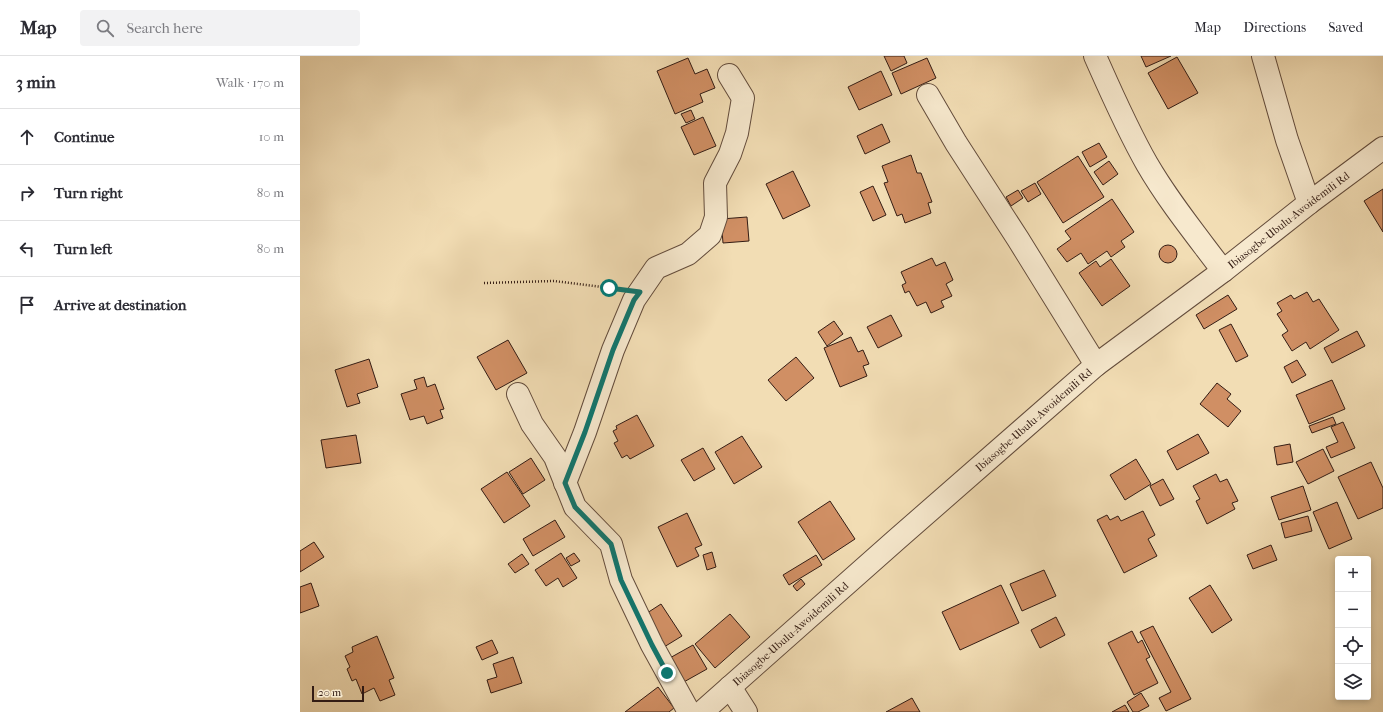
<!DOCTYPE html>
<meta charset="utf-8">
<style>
body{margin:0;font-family:"IM FELL French Canon",serif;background:#f2f2f3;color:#2b2b33}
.controls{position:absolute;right:12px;bottom:12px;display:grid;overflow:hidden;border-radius:4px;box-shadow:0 2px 6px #0003}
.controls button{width:36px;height:36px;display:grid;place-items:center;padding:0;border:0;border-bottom:1px solid #e1e1e2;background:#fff;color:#2b2b33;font:20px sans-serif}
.scale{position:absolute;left:12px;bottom:10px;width:52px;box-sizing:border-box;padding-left:4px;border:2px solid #331c14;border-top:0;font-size:11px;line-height:14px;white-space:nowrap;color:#331c14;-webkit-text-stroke:3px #f7e9ce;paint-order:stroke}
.stop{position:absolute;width:12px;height:12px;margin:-9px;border:3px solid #0f766e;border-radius:50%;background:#fff}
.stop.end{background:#0f766e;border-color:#fff;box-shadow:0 1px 4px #0008}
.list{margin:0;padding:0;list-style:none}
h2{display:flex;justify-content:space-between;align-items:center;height:52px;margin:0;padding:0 16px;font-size:17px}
h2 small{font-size:13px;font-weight:400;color:#7c7c81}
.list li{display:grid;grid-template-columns:26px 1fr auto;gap:12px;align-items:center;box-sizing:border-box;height:56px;padding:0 16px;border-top:1px solid #e1e1e2}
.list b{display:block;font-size:15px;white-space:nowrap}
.list em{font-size:13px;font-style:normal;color:#7c7c81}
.icon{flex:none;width:22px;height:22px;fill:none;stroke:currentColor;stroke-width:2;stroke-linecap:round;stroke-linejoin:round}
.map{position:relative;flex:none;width:1083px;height:656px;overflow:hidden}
header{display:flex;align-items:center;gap:24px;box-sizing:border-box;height:56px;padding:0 20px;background:#fff;border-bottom:1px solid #e1e1e2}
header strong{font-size:19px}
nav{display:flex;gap:22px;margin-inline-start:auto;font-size:14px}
.search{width:280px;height:36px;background:#f2f2f3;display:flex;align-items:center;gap:10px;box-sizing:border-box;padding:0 14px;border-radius:4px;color:#7c7c81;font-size:15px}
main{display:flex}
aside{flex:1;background:#fff}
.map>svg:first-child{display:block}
</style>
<header>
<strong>Map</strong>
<div class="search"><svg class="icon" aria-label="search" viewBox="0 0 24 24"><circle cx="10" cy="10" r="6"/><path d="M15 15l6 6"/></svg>Search here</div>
<nav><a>Map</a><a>Directions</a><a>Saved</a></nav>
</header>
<main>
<aside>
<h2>3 min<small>Walk · 170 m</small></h2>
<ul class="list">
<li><svg class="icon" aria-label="ahead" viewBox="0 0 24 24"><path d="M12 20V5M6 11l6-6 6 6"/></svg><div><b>Continue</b></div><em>10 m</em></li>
<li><svg class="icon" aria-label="right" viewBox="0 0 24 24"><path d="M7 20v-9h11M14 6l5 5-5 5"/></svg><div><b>Turn right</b></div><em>80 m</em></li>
<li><svg class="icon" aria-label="left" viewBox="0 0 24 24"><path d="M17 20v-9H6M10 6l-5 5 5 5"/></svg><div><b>Turn left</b></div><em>80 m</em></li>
<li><svg class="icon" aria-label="arrive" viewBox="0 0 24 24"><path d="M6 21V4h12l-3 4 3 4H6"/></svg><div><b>Arrive at destination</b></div></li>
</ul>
</aside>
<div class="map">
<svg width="1083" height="656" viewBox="0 0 1083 656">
<rect width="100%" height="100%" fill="#f2ddb4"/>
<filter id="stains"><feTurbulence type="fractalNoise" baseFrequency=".005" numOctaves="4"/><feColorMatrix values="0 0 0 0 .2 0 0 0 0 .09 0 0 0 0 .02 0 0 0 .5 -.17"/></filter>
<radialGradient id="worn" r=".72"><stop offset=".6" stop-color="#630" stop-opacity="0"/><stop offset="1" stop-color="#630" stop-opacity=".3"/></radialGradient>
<!-- building -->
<g fill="#d08f64" stroke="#331c14">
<path d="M584,0H604L607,7L591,15Z"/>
<path d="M841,0H871L846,11Z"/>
<path d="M877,1L898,37L868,53L848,17Z"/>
<path d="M388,2L395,18L407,13L415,32L400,38L403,46L375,58L357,15Z"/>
<path d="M627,2L636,22L601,38L592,17Z"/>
<path d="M581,15L592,39L559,54L548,31Z"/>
<path d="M391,54L395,63L386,67L381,58Z"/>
<path d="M403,61L416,90L394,99L381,71Z"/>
<path d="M582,68L590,86L565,98L557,80Z"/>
<path d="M799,87L807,101L790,111L782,96Z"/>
<path d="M611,99L617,117H621L632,146L628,147L631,157L605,167L602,158L597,160L584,127L588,126L582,110Z"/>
<path d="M778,100L804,141L763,167L737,126Z"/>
<path d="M809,105L818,118L803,129L794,116Z"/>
<path d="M493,115L510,150L483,163L466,128Z"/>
<path d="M735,127L741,138L728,146L721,135Z"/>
<path d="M573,130L586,159L573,165L560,136Z"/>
<path d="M1083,133V176L1064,145Z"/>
<path d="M718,134L723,142L711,150L706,141Z"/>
<path d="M812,143L834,176L821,185L825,191L811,201L807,195L788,208L781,197L767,206L757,193L771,183L765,175Z"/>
<path d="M447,161L449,185L423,187L421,163Z"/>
<circle cx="868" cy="198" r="9"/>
<path d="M632,202L636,210L645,206L653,224L646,228L652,240L641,245L644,251L631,257L626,246L617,250L609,235L605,237L602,229L606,227L601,216Z"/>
<path d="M811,203L830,230L802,250L779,217L796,205L800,211Z"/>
<path d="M1007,236L1013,246L1019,243L1039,274L1010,293L1006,286L992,295L982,279L988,275L977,258L982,255L977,247L991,239L994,243Z"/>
<path d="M928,239L937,253L904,273L896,259Z"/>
<path d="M591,259L602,280L578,292L567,271Z"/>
<path d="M534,265L543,278L527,290L518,276Z"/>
<path d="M931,268L948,300L936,306L919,274Z"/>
<path d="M1057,275L1065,290L1032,307L1024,292Z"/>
<path d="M551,281L558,296L563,294L569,308L563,310L567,320L540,331L524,292Z"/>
<path d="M208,284L227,317L196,334L177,301Z"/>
<path d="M496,301L514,322L486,345L468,324Z"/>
<path d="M69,303L78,331L57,338L60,347L47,351L35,314Z"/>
<path d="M997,304L1006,319L992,327L984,311Z"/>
<path d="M124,321L127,331L135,328L144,353L140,354L143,362L127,368L124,360L110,364L101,338L117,333L114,324Z"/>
<path d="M1032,324L1045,353L1009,368L996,339Z"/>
<path d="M917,327L931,338L927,343L941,355L928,371L900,348Z"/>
<path d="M337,359L354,390L330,403L327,399L322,402L314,387L318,385L313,375L317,373L316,370Z"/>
<path d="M1033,361L1036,368L1012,377L1009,370Z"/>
<path d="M1043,366L1055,392L1031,402L1026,391L1038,386L1031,371Z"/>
<path d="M898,378L909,397L877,414L867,395Z"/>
<path d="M56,379L61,407L26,412L21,384Z"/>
<path d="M442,380L462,411L434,428L415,396Z"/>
<path d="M990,388L993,406L977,409L974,391Z"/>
<path d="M403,392L415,413L394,425L381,404Z"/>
<path d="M1023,393L1034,415L1008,428L996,406Z"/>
<path d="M231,402L245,424L223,438L209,416Z"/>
<path d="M836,403L851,428L825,444L810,419Z"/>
<path d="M1071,406L1083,432V452L1058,463L1038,421Z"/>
<path d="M207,416L230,450L204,467L181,433Z"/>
<path d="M916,418L920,426L927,423L938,445L932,447L935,453L907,468L896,445L900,443L893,430Z"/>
<path d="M863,423L874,443L860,450L850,430Z"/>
<path d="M1003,430L1011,454L979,464L971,441Z"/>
<path d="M530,445L555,483L523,504L498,466Z"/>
<path d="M1037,446L1052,483L1029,493L1013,456Z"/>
<path d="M843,455L855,479L848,483L857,500L824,517L797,464L807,459L810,464L818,460L821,465Z"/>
<path d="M387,457L402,489L395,492L399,500L377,511L358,471Z"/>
<path d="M1008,460L1012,475L985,482L981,467Z"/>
<path d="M255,464L265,481L233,500L223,483Z"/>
<path d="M14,486L24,501L0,516V495Z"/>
<path d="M971,489L977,504L953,513L947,499Z"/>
<path d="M412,496L416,511L407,514L403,499Z"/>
<path d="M261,497L277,522L263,531L258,522L246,530L235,514Z"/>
<path d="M274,497L280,505L271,510L266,502Z"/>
<path d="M222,498L229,508L215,517L208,508Z"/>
<path d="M516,499L522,509L489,529L483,519Z"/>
<path d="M744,514L756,540L722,555L710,528Z"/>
<path d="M501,523L505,528L497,535L493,530Z"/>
<path d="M11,527L19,550L0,557V531Z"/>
<path d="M701,529L719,567L660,594L642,556Z"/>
<path d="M910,529L932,564L912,577L889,542Z"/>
<path d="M361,548L382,580L364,591L344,559Z"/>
<path d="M430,558L450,581L415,612L395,588Z"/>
<path d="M756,561L765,579L740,592L731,574Z"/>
<path d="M853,570L891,643L866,655L859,642L871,636L840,576Z"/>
<path d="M832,575L838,587L842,584L850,601L846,603L858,627L834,639L808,587Z"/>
<path d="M77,580L94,622L89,624L95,639L80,645L74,632L62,638L56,623L52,625L47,613L50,611L45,600L53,596L52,591Z"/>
<path d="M192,584L198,597L182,604L176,591Z"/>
<path d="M393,589L407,613L382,627L368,603Z"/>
<path d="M213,601L222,627L191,637L187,624L197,621L193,608Z"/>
<path d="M358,631L374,652L369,656H325Z"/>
<path d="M841,637L849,650L838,656H833L827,646Z"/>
<path d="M612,642L620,656H586Z"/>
<path d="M825,649L829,656H812Z"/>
</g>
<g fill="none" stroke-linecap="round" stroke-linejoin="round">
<!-- minor casing -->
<g stroke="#634c3c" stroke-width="24">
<g id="minor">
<path d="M795,0C811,36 827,73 847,108C869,146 897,180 923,215"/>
<path d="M963,0L987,84L1009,147"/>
<path d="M628,39L656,87L718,183L796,309"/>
<path d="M218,338L232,368L255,401L275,451L311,488L321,524L352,589L389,656"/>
<path d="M265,427L285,376L313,294L334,244L356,212L388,198L410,179L416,161L415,127L430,98L437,77L443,42L429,19"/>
<path d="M430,631L446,656"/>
<path id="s1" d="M402,656L596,484L796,309L923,215L1009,147L1083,92"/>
</g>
</g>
<!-- path -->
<path stroke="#331c14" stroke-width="2.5" stroke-dasharray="1 2" stroke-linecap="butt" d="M184,227L254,225L318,233"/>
<!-- minor -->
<use href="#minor" stroke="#f7e9ce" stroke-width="22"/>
</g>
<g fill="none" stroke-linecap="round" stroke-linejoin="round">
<!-- route -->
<path stroke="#0f766e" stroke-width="5" d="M309,232L340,236L334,244L313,294L285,376L265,427L275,451L311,488L321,524L352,589L367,617"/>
</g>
<g text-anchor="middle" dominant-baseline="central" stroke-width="3" stroke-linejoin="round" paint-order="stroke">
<!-- street labels -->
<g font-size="11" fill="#331c14" stroke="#f7e9ce">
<text stroke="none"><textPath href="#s1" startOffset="766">Ibiasogbe-Ubulu-Awoidemili Rd</textPath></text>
<text stroke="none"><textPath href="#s1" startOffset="442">Ibiasogbe-Ubulu-Awoidemili Rd</textPath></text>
<text stroke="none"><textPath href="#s1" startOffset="118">Ibiasogbe-Ubulu-Awoidemili Rd</textPath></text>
</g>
</g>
<rect width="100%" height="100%" filter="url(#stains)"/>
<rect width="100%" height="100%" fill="url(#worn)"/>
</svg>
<div class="controls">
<button>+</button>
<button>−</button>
<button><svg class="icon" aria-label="locate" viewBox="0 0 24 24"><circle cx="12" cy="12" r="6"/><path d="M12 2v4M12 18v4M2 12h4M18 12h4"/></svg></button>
<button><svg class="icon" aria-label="layers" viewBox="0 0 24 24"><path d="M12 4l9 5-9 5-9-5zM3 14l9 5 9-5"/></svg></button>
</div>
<div class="scale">20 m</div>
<div class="stop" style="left:309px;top:232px"></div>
<div class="stop end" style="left:367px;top:617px"></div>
</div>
</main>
